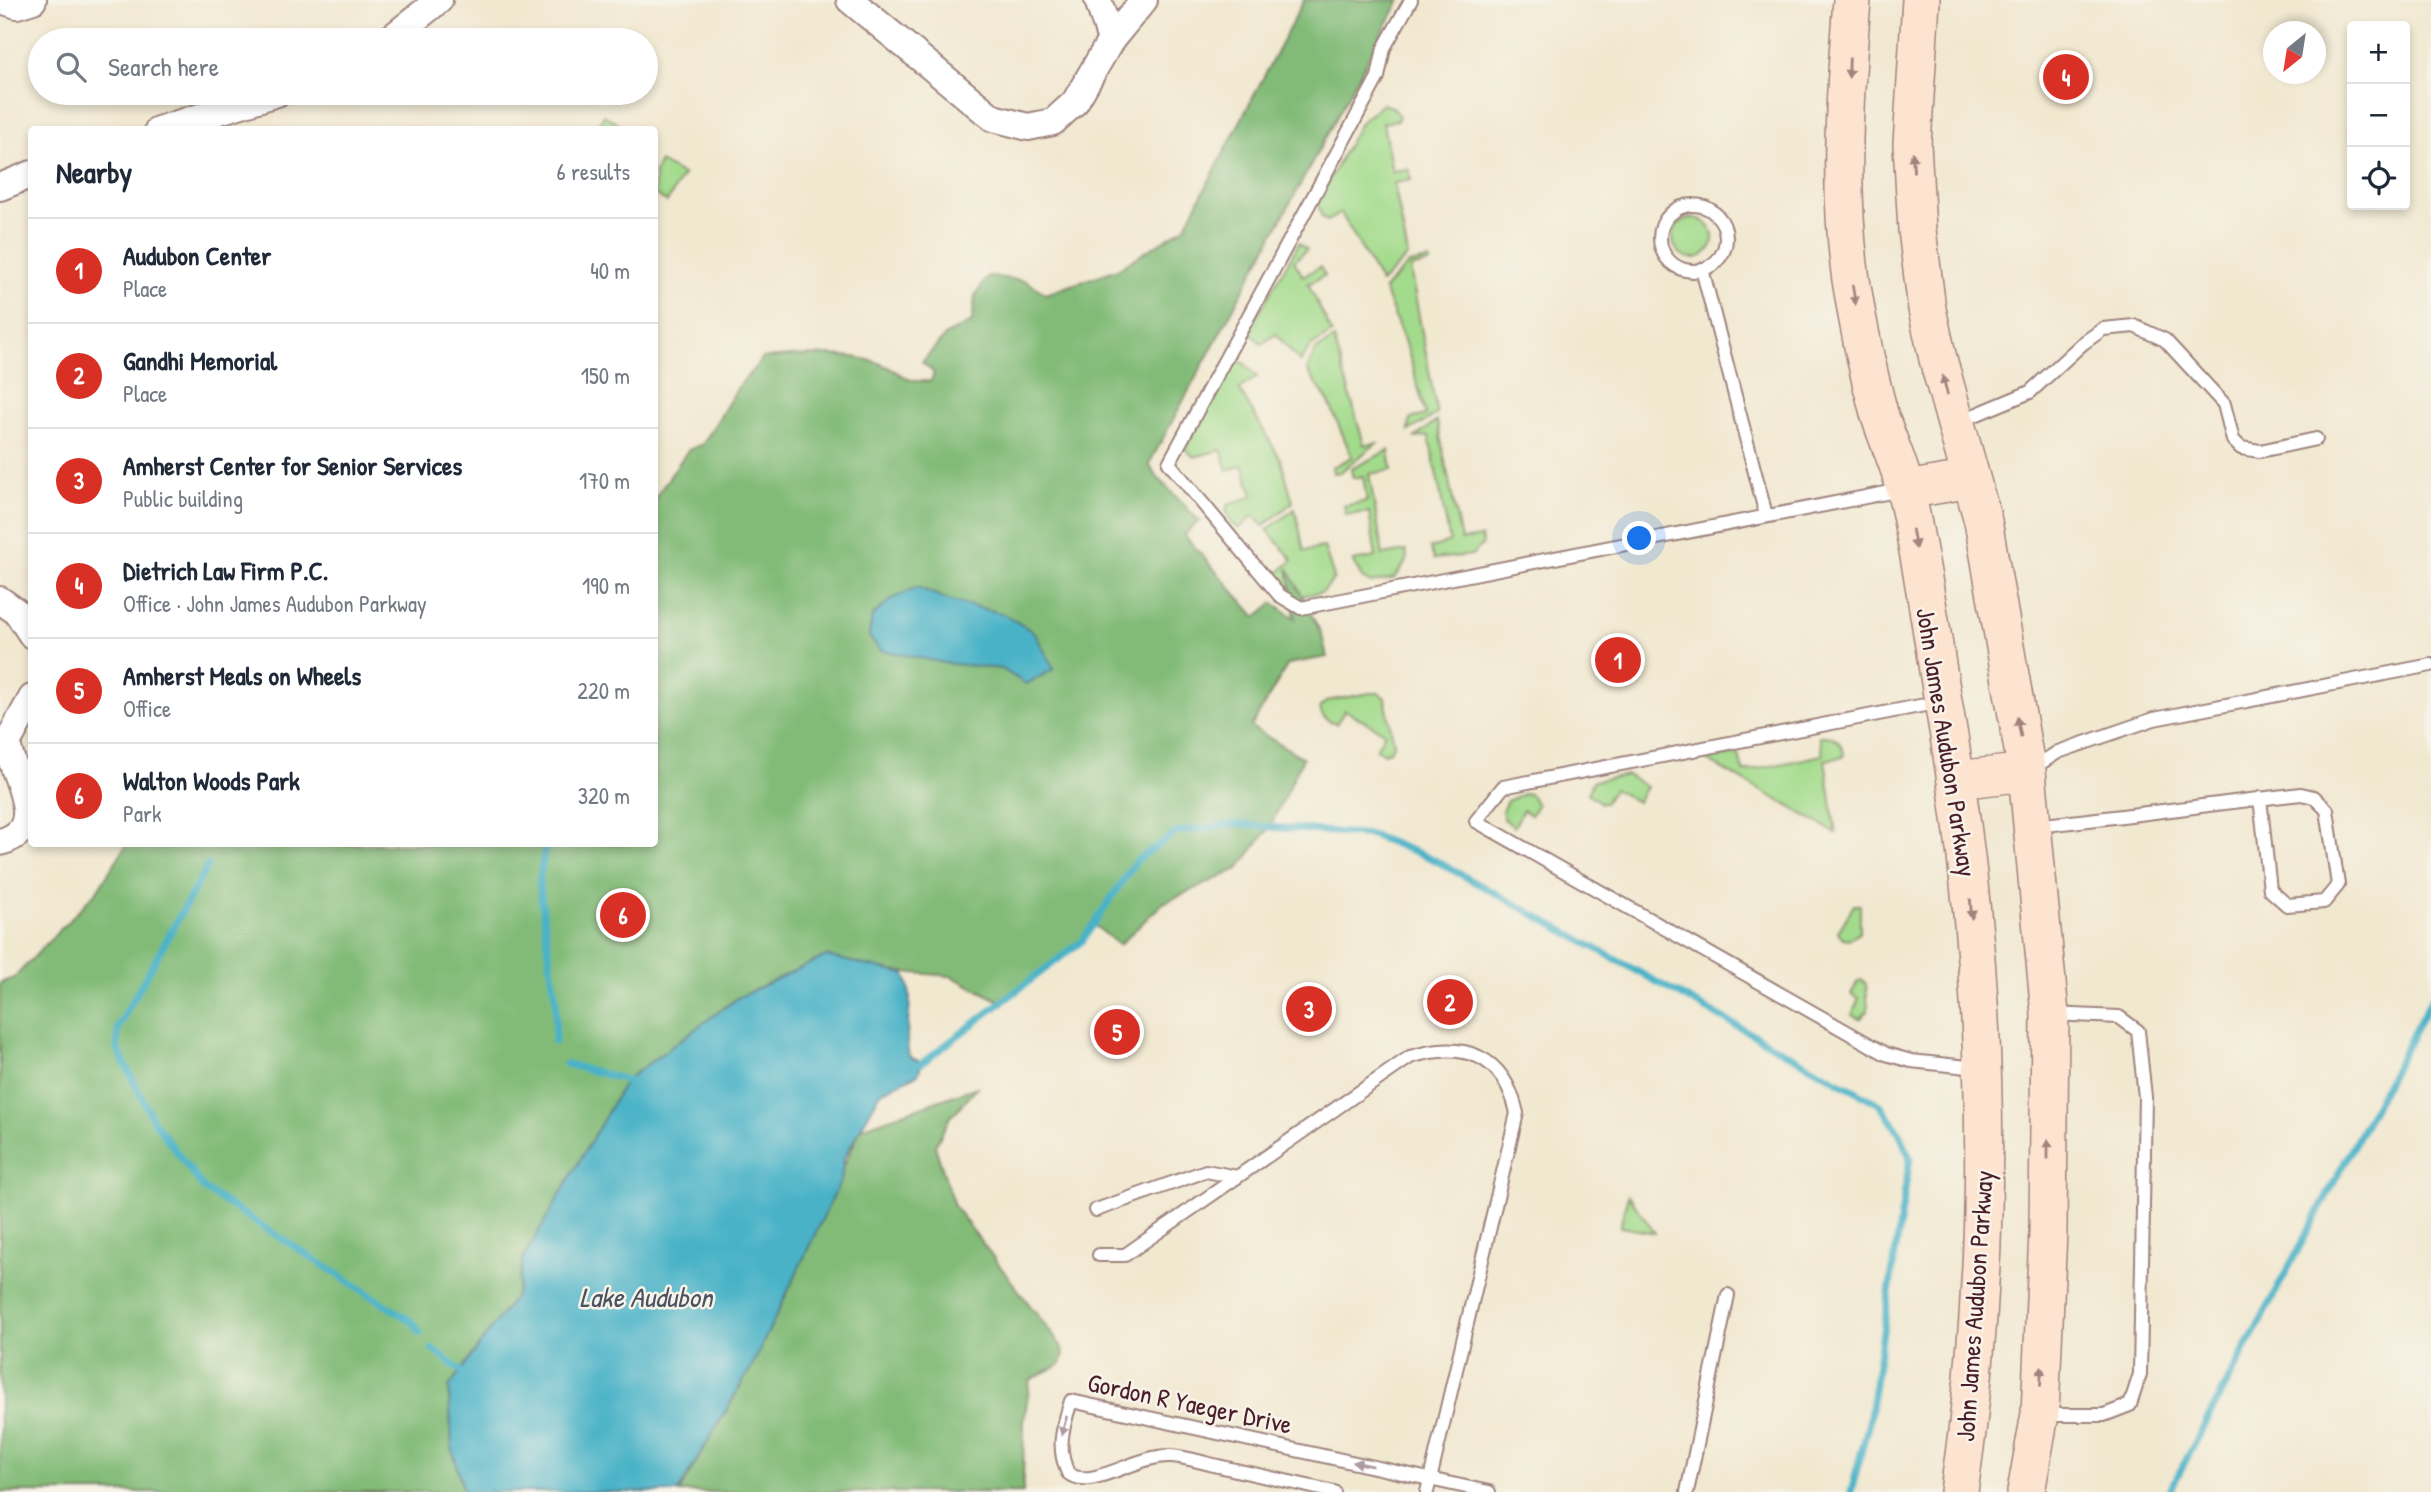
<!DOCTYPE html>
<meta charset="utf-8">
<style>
body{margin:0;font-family:"Patrick Hand",sans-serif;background:#f2f2f3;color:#1f2937}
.controls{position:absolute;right:21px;top:21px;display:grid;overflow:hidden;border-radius:7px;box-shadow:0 4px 10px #0003}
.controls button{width:63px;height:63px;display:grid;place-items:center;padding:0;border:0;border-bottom:2px solid #e0e1e3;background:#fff;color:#1f2937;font:35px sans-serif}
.compass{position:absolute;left:2263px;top:21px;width:63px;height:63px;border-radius:50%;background:#fff;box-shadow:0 4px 10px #0003;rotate:210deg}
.you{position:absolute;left:1640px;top:539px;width:24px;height:24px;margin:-18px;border:5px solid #fff;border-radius:50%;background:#1a73e8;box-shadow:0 0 0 10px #1a73e833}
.badge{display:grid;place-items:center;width:46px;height:46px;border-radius:50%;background:#d93025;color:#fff;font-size:23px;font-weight:700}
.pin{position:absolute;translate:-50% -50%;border:4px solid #fff;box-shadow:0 2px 7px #0006}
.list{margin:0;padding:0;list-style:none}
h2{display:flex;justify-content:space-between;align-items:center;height:91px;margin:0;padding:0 28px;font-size:30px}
h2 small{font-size:23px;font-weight:400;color:#747a83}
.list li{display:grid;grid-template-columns:46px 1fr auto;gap:21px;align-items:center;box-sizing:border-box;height:105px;padding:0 28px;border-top:2px solid #e0e1e3}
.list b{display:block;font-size:26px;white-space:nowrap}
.list p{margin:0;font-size:23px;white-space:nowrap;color:#747a83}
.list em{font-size:23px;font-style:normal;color:#747a83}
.icon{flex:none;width:38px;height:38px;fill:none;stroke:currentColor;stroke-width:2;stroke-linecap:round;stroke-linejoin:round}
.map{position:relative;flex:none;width:2431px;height:1492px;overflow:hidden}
.search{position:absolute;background:#fff;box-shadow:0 4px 10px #0003;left:28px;top:28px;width:630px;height:77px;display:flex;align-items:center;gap:18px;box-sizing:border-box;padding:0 24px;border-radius:38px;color:#747a83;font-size:26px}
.panel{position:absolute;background:#fff;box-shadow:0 4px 10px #0003;left:28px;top:126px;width:630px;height:721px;border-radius:7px}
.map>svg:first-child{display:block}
</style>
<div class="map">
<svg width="2431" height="1492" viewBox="0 0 2431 1492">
<rect width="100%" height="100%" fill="#f7f3e8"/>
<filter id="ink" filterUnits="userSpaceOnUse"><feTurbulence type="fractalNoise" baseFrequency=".0143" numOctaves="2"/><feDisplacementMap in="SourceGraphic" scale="14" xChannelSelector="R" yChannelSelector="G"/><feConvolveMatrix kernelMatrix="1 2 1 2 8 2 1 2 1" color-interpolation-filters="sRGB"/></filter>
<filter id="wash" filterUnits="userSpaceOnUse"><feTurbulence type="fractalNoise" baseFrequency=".00686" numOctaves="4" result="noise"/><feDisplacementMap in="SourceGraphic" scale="28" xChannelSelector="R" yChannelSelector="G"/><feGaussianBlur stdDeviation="1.57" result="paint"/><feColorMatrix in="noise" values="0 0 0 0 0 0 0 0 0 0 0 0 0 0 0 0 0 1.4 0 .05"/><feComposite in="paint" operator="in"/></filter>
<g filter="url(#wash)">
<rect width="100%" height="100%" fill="#f1e8d0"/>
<!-- green -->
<g fill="#a3db8c" stroke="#767d5c" stroke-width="2">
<path d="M1382,104L1393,107L1399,116L1397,120L1383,123L1392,171L1409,169L1411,180L1394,183L1408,256L1381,283L1341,213L1327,221L1322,217L1317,202L1360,123Z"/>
<path d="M604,115L624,127L622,129H596Z"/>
<path d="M660,162L683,175L667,202L655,194V171Z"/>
<circle cx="1693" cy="238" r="20"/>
<path d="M1299,243L1307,249L1294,261L1303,276L1320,267L1325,275L1308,284L1332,333L1310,347L1300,362L1276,334L1262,344L1251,334L1250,328Z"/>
<path d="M1429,260L1430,263L1410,268L1437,414L1409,431L1410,419L1426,415L1408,351L1384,289L1409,264Z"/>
<path d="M1334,339L1364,445L1377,443L1340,472L1333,473L1332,467L1352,457L1329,402L1307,370L1315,351Z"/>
<path d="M1236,361L1244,363L1257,377L1239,389L1281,460L1293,502L1263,526L1254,515L1239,529L1231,522L1226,510L1228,505L1253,496L1243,465L1228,470L1221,450L1194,457L1185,449L1231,363Z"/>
<path d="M1437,421L1461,540L1481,537L1483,544L1472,555L1434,559L1430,548L1450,542L1429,436L1414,438Z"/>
<path d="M1389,450L1392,470L1369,474L1383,555L1406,551L1407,560L1395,578L1371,583L1362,578L1353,561L1376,557L1369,512L1346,515L1344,506L1367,501L1363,476L1353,478L1351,469Z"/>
<path d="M1295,509L1304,551L1324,547L1334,578L1323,592L1301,596L1278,579V573L1293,560L1267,530Z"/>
<path d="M1370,693H1379L1385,698L1394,744L1390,751L1383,753L1376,749L1385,733L1345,710L1336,724C1326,720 1321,717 1320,707L1327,701Z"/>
<path d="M1819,736C1835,735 1840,739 1844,754L1843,757L1825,760L1836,833L1705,759L1736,754L1739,755L1743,772L1823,755Z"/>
<path d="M1627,775L1646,787L1637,802L1614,789L1605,803H1601L1588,794L1593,781Z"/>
<path d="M1525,793L1531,795L1537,805L1531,815L1523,810L1514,827L1504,819L1502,811L1507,801Z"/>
<path d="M1854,905H1860V931L1850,939L1843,938L1838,932Z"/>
<path d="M1862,980L1866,984L1868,1011L1860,1019L1852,1015L1859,998L1851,994L1858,981Z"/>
<path d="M1628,1195L1655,1233L1620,1227Z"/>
</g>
<!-- forest -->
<g fill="#82bb78" stroke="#666d52" stroke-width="2">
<path d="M1304,0H1400L1149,464L1156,476L1199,521L1184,535L1256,617L1273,603L1295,618L1288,568L1322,635L1327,657L1288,664L1251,727L1303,758L1270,827L1238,869L1163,903L1119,945L1093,924L1082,941L1002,1002L951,976L891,971L826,956L737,998L627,1080L523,1259L517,1293L449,1387L452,1447L464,1492H0V983L14,978L97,891L127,844H654L655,498L688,450L703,444L738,387L763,358C798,355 848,351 881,364C904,373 903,383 931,381L934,373L922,362L946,335L972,322L975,296L988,276L1026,281L1046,294L1118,269L1185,227Z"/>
<path d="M977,1087L949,1119L935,1146L954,1206L1061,1346L1064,1354L1061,1364L1030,1380L1024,1421L1023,1492H679L752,1366L861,1128Z"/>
</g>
<!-- water -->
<g fill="#49b2c7" stroke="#4a6879" stroke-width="2">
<path d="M917,587L951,601L1001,613L1034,632L1054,669L1026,684L1002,669L945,663L880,650L869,637L872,616L892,599Z"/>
<path d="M826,956L905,974C917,1004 902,1025 909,1056L922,1063L918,1074L881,1092L844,1158L841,1180L752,1366L678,1492H464L452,1447L449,1387L517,1293L523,1259L626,1080L739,997Z"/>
</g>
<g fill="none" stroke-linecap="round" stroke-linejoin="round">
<!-- stream -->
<g stroke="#49b2c7" stroke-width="7">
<path d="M545,847L539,883L556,1003L555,1042"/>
<path d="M208,865L118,1027L117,1048L153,1120L204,1189L414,1323L420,1333"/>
<path d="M922,1063L1082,941L1137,860L1177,832L1234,824L1371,835L1431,858L1881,1105L1900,1134L1910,1158L1869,1422L1851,1492"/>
<path d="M566,1064L626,1080"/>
<path d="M432,1349L461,1371"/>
<path d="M2169,1492L2431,1000"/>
</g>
</g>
</g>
<g filter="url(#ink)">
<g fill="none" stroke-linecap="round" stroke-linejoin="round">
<!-- lane casing -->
<g stroke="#9e847e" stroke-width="16">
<g id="lane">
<path d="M1411,0L1384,48L1378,77L1169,463L1279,595L1301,608L1901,490"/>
<circle cx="1693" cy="238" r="33"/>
<path d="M1702,269L1766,515"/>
<path d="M1958,422L2030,392L2082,344L2103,329L2134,326L2165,340L2224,404L2233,440L2241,448L2260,451L2316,439"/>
<path d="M1940,702L1503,787L1476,821L1886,1054L1911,1061L1977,1068"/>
<path d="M2030,770L2058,752L2154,719L2431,665"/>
<path d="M2034,826C2123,817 2212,804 2301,794L2314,797L2327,810L2338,885L2324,902L2287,905L2270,890L2260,798"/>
<path d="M1096,1210L1206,1171L1237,1177"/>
<path d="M1099,1255H1125L1410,1057C1464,1040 1504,1055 1517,1113L1427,1492"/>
<path d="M2043,1415H2104L2130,1405L2140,1374L2145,1097L2138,1031L2119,1017L2051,1014"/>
<path d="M1334,1492C1296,1483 1257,1475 1218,1466C1203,1463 1187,1457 1171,1456C1137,1454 1090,1492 1068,1473C1056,1447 1063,1427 1071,1401L1489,1492"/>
<path d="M1687,1492L1728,1295"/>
</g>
</g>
<!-- street casing -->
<g stroke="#9e847e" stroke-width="30">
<g id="street">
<path d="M1,0L17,5L33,0"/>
<path d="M850,0L993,118L1028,127L1053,122L1075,102L1111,40L1144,0"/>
<path d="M1098,0L1111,40"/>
<path d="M389,40L439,0"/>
<path d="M158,130L277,93"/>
<path d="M0,187L32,174"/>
<path d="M0,600L17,612L32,635"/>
<path d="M0,748L7,743L32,698"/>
<path d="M0,842C52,829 11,774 7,743"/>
</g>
</g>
<!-- secondary casing -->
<g stroke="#9e847e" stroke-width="40">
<g id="secondary">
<path d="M1852,0C1845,91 1838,189 1851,280C1858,325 1867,369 1879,413C1887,440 1900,465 1906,492C1922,560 1931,631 1943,701C1989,962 1998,1229 1959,1492"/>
<path d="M1921,0L1912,144L1917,230L1927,309L1938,359L1983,521L2027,772L2050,1014L2048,1231L2040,1414L2026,1492"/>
<path d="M1906,490L1971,479"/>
<path d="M1957,780L2027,772"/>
</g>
</g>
<!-- lane -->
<use href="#lane" stroke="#fff" stroke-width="12"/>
<!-- street -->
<use href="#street" stroke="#fff" stroke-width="26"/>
<!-- secondary -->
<use href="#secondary" stroke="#fde4d1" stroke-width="37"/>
</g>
<!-- one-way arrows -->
<defs><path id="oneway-solid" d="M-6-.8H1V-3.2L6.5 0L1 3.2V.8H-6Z" transform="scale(1.75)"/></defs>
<g fill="#a4827e">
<use href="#oneway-solid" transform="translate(1849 68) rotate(92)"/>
<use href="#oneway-solid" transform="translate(1913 162) rotate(-93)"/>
<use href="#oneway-solid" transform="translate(1854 295) rotate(81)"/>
<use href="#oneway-solid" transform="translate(1945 385) rotate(-104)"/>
<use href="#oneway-solid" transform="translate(1914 539) rotate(80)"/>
<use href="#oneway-solid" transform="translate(2019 727) rotate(-101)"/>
<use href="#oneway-solid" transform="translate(1971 909) rotate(86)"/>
<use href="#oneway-solid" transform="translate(2048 1149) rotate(-90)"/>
<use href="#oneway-solid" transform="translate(2041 1376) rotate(-87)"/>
</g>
<g fill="#ae9aa0">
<use href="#oneway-solid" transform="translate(1064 1426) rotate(105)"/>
<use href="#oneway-solid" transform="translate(1363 1464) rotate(-168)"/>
</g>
</g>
<g text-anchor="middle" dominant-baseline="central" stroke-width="5" stroke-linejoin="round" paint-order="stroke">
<!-- street labels -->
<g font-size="26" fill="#4a1f2b" stroke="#f7f3e8">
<text transform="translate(1947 742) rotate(81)">John James Audubon Parkway</text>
<text transform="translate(1974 1306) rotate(-86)">John James Audubon Parkway</text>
<text transform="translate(1190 1403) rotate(12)">Gordon R Yaeger Drive</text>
</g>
<!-- water labels -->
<g font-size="28" font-style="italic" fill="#4a5262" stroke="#f7f3e8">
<text x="646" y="1297">Lake Audubon</text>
</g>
</g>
</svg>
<div class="controls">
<button>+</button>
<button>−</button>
<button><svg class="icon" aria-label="locate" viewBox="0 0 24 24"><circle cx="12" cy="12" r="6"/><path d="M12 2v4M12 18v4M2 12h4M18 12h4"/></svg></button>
</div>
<svg class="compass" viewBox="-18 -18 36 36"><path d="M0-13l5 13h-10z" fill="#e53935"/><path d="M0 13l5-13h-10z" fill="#747a83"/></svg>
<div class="you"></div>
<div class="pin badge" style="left:1618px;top:660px">1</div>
<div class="pin badge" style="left:1450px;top:1002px">2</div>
<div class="pin badge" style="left:1309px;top:1009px">3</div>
<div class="pin badge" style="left:2066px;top:77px">4</div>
<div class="pin badge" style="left:1117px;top:1032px">5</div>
<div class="pin badge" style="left:623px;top:915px">6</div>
<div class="search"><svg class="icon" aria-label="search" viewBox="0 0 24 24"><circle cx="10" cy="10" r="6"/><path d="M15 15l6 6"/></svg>Search here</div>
<section class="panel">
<h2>Nearby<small>6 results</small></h2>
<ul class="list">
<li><span class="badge">1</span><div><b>Audubon Center</b><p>Place</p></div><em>40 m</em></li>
<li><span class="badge">2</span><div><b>Gandhi Memorial</b><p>Place</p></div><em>150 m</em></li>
<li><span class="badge">3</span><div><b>Amherst Center for Senior Services</b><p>Public building</p></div><em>170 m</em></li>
<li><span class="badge">4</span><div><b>Dietrich Law Firm P.C.</b><p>Office · John James Audubon Parkway</p></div><em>190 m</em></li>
<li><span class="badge">5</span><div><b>Amherst Meals on Wheels</b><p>Office</p></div><em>220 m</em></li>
<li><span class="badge">6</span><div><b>Walton Woods Park</b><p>Park</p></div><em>320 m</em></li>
</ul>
</section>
</div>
